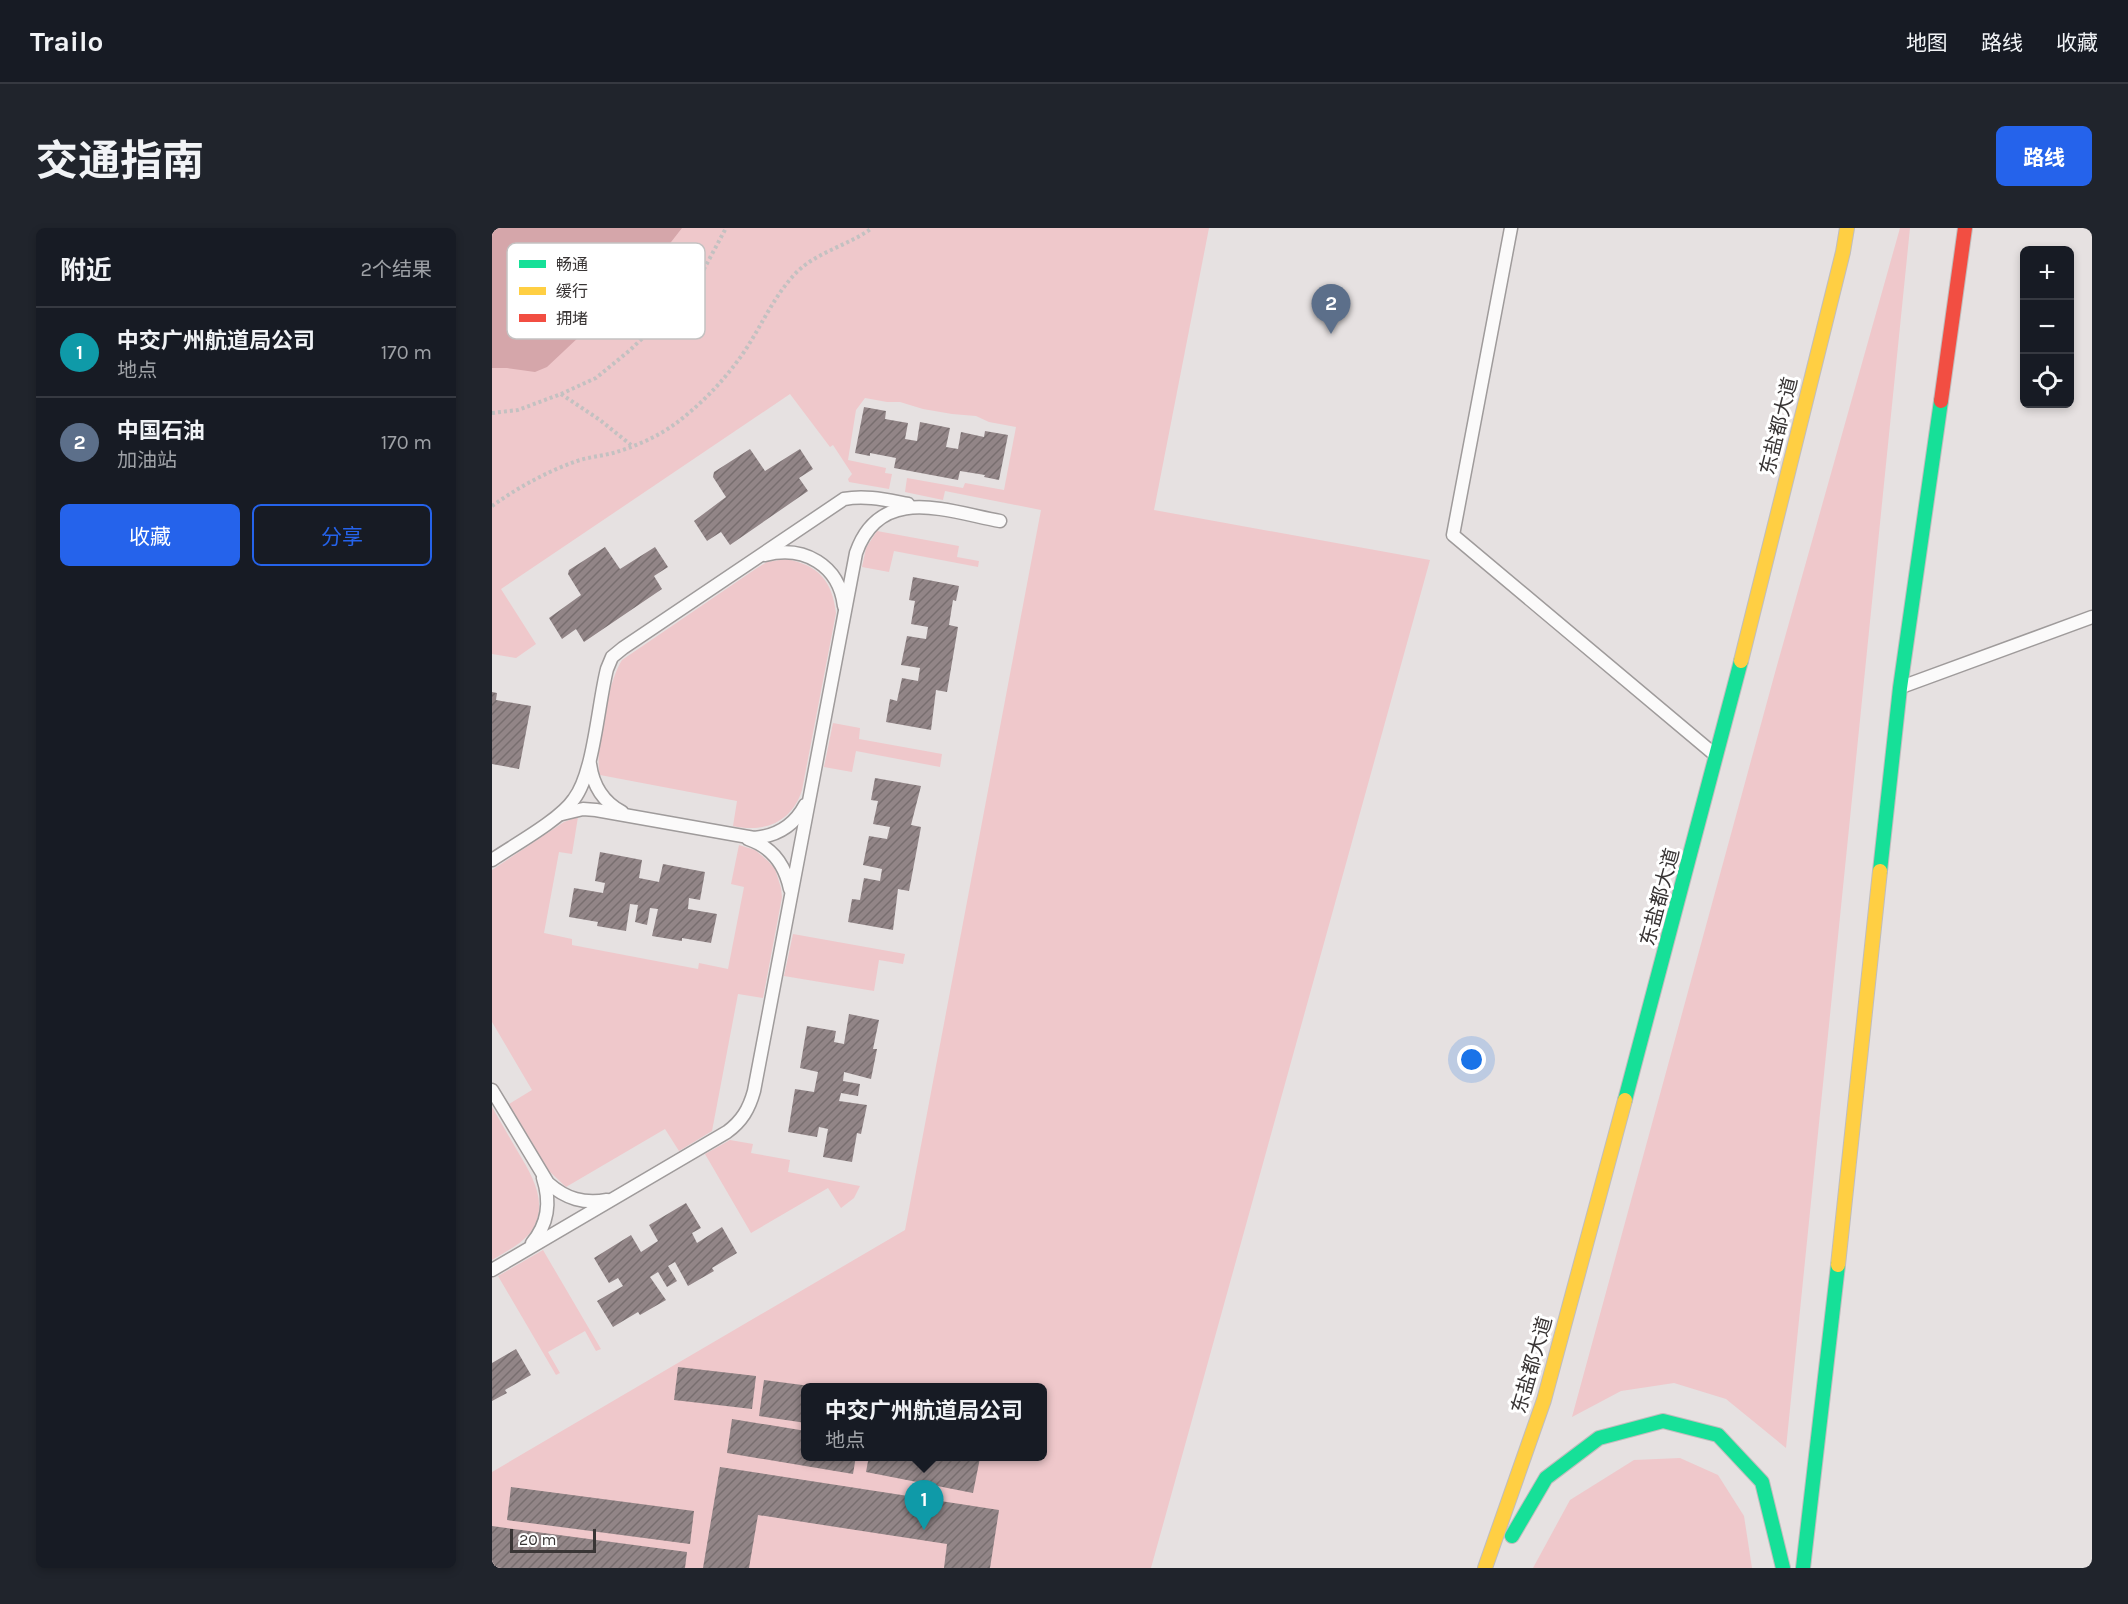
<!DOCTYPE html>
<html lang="zh">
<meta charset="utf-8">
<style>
body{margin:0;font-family:Karla,"Noto Sans SC",sans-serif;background:#20242c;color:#f1f3f6}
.controls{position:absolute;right:18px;top:18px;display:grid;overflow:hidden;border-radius:9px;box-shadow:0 3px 9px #0003}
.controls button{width:54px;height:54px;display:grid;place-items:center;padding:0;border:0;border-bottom:2px solid #363941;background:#171b24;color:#f1f3f6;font:30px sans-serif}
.scale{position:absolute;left:18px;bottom:15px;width:86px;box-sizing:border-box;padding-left:6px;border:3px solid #393535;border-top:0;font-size:16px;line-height:21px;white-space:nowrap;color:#393535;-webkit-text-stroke:4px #fff;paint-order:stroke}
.you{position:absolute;left:980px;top:832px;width:21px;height:21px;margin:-15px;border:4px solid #fff;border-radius:50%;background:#1a73e8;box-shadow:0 0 0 9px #1a73e833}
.badge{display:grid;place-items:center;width:39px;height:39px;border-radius:50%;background:#2563eb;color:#fff;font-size:20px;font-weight:700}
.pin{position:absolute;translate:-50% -50px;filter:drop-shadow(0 2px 3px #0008)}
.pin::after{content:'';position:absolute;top:32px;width:21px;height:18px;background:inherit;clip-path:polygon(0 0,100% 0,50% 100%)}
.popup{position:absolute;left:309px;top:1155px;width:246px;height:78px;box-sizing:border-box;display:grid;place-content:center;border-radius:9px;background:#171b24;filter:drop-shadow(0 2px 4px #0005);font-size:20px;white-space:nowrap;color:#9ea1a6}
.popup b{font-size:22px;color:#f1f3f6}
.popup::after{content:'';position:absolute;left:50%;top:100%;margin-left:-12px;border:12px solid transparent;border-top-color:#171b24}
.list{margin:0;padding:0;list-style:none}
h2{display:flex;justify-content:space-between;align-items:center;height:78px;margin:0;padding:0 24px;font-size:26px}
h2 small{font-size:20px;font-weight:400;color:#9ea1a6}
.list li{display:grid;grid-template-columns:39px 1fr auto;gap:18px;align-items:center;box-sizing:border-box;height:90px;padding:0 24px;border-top:2px solid #363941}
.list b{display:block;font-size:22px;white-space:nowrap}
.list p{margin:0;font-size:20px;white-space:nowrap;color:#9ea1a6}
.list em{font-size:20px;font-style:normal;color:#9ea1a6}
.actions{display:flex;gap:12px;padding:18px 24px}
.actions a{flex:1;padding:14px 0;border:2px solid #2563eb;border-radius:9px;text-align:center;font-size:21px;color:#2563eb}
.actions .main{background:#2563eb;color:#fff}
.icon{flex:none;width:33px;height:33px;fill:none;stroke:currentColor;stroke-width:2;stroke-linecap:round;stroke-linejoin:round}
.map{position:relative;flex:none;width:1600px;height:1340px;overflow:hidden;border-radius:9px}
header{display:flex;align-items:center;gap:36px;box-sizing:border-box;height:84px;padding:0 30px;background:#171b24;border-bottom:2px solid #363941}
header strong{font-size:28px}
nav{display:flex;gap:33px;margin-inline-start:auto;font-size:21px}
.intro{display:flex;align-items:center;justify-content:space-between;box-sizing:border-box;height:144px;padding:0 36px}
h1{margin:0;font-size:42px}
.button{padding:15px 27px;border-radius:9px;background:#2563eb;color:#fff;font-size:21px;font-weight:700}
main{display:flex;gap:36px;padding:0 36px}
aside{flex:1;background:#171b24;border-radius:9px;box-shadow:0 3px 9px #0003}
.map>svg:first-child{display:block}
</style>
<header>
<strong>Trailo</strong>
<nav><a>地图</a><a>路线</a><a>收藏</a></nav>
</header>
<div class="intro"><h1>交通指南</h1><a class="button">路线</a></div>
<main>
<aside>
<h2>附近<small>2个结果</small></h2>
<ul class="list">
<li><span class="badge" style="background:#0f9aa8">1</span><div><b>中交广州航道局公司</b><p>地点</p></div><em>170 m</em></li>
<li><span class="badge" style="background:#5c6f8a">2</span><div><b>中国石油</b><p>加油站</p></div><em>170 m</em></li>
</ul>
<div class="actions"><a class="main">收藏</a><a>分享</a></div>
</aside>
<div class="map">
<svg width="1600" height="1340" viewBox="0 0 1600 1340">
<defs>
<pattern id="building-hatch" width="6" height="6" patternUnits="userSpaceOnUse" patternTransform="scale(1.5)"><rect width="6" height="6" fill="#928587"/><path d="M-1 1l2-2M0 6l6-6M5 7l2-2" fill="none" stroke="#786e6f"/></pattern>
</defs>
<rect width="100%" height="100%" fill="#e6e1e1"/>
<!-- green -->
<g fill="#efc8cb" fill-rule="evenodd">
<path d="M0,0H717L662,282L938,332L659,1340H0V1244L413,1002L549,282L453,263L451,272L413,264L415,250L471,260L473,255L512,262L524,199L497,194L484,188L460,186L431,181L408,174H395L373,170L364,182L356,232L394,240L393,245L400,246L397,261L357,254L356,251L360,246L341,217L338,219L298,166L9,361L44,416L24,430L0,426ZM314,1160H550V1228H314Z"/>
<path d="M1408,0H1418L1294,1220L1234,1171L1182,1155L1129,1163L1080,1189L1284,441Z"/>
<path d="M385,303L467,318L465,329L487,333L486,339L402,323L397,344L370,339L374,320Z"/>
<path d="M294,331C326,337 340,352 344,385L310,562C300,594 273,605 241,598L245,573L108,547C102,523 116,454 130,432L265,340L275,334Z"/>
<path d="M341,495L368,500L367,511L450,526L448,539L364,523L360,544L332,539Z"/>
<path d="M86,589L80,626L67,624L52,705L80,711V717L206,741L207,735L236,741L252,659L239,656L247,617L263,622L276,633L283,641L289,660L290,669L271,770L246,766L220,903L187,923L173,901L74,959L57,943L17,876L40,862L0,794V642L72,594Z"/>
<path d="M301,706L413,726L411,736L387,732L382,763L292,748Z"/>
<path d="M0,879C9,894 17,909 26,924C41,949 58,977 38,1005C28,1017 13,1024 0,1032Z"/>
<path d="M238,912L261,916L259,925L298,932L296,944L368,958L362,970L349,980L336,960L259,1005L213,926Z"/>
<path d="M51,1022L109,1121L104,1123L93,1103L56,1124L68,1145L64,1147L6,1048Z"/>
<path d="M1188,1230L1226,1247L1252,1288L1260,1340H1041L1078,1272L1142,1232Z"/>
</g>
<!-- water -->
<path fill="#d5a6aa" d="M0,0H190L158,41L141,73L123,88L89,107L55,139L43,144L15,140H0Z"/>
<!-- building -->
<g fill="url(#building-hatch)">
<path d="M372,179L394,183L393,191L416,195L413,211L425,213L428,194L458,200L454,219L466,221L469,204L492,209L493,203L516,207L507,252L492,249L493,247L468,243L466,252L402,240L404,230L378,225V228L363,225Z"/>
<path d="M258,221L273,243L308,221L321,241L307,250L316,263L238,317L229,304L215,313L202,293L234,269L221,249L222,244Z"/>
<path d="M113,319L128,341L163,319L176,339L162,348L170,361L92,414L84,401L70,411L57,390L89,367L76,346L77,342Z"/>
<path d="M421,349L467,358L464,373L461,372L457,397L466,399L455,464L444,462L439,502L394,494L398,471L405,473L410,450L426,453L428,440L409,437L415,408L434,411L436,399L419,396L423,373L417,372Z"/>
<path d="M0,464L5,465L4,472L39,478L27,541L0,536Z"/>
<path d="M383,550L429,558L419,597L429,599L417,663L406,661L401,702L356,694L360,671L368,672L372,650L388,653L390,641L371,637L377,608L395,611L398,599L381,596L386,573L379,572Z"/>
<path d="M108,624L150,632L147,650L167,654L171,636L213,644L208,672L197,670L196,681L225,686L219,715L190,710V713L160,708L166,681L158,680L155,697L143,694L146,677L138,676L134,703L105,698L106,694L77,689L82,660L111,665L113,655L103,653Z"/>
<path d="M357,786L387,792L381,821H385L379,851L352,844L351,853L368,856L366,868L349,865L347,873L375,877L369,906L365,905L360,934L331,929L336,901L327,899L325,909L296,904L303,861L322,864L326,844L308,840L315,798L344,803L342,814L352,816Z"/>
<path d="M194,975L209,1000L200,1005L205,1015L230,999L245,1025L220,1040L222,1043L196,1058L183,1034L176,1038L185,1053L175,1059L166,1044L158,1049L174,1072L148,1087L146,1084L121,1099L105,1073L131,1058L126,1050L117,1055L102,1030L139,1007L149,1024L166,1013L157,997Z"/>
<path d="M24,1121L39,1147L13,1162L15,1165L0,1173V1135Z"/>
<path d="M186,1139L264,1148L260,1181L182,1172Z"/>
<path d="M272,1152L318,1158L314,1160V1195L267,1188Z"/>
<path d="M240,1191L314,1203V1228H364L361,1246L235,1225Z"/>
<path d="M377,1228H480L488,1230L481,1265L374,1244Z"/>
<path d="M228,1239L507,1282L498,1340H452L455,1316L266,1287L257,1340H211Z"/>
<path d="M19,1259L202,1283L198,1316L15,1292Z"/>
<path d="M0,1298L195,1324L193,1340H0Z"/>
</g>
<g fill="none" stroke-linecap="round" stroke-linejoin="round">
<!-- lane casing -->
<g stroke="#9f9b9b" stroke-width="15">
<g id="lane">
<path d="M1019,0L961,307L1222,526"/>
<path d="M273,327C312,317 347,337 352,378"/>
<path d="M1412,458L1600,389"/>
<path d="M98,536C101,558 111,574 130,584"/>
<path d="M70,586L91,581L104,582L262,610C285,608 302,598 313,577"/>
<path d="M256,611C280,619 293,637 298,661"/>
<path d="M0,632C22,617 68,592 82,571C102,545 106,476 115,441L120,429L131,420L352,271C374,267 394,272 416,276"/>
<path d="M0,862L56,955C74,971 92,976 115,972"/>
<path d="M40,1015C56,996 59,974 51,950"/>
<path d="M0,1042L235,904C250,893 257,881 262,863L364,325C388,256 454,283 508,293"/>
</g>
</g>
<!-- fast casing -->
<g stroke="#c0bdbd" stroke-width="16">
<g id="fast">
<path d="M1388,643L1408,460L1449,173"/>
<path d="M1133,872L1249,433"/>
<path d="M1020,1308L1054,1250L1107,1210L1171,1193L1226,1207L1270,1254L1291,1340"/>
<path d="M1311,1340L1346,1037"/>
</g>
</g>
<!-- slow casing -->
<g stroke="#c0bdbd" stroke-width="16">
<g id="slow">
<path d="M1249,433L1351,24L1355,0"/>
<path d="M1346,1037L1388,643"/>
<path d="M993,1340L1052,1172L1133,872"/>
</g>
</g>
<!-- jam casing -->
<g stroke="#c0bdbd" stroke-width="16">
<path id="jam" d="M1449,173L1473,0"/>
</g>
<!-- path -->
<g stroke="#c3c1c1" stroke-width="4" stroke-dasharray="3 3" stroke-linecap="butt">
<path d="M69,166L108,192L139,217"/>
<path d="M0,185L26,182L69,166L104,150L137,123L181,81L212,41L234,0"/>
<path d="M0,278C25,260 56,243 85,233C97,229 109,228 121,225C142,219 165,209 183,196C207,178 229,156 247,131C267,104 279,72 302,47C323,24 356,18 380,0"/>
</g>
<!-- lane -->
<use href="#lane" stroke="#fbfafa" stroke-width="12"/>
<!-- fast -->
<use href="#fast" stroke="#16e098" stroke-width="14"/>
<!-- slow -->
<use href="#slow" stroke="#ffcf43" stroke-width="14"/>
<!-- jam -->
<use href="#jam" stroke="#f24e42" stroke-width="14"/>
</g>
<g text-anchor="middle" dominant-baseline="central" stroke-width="6" stroke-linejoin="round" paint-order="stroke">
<!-- street labels -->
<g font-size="20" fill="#393535" stroke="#fff">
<text transform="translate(1287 198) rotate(-76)">东盐都大道</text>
<text transform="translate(1168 669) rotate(-75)">东盐都大道</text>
<text transform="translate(1040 1137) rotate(-74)">东盐都大道</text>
</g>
</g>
<!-- legend -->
<rect x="15" y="15" width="198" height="96" rx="9" fill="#fff" stroke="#c4c2c2" stroke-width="1.5"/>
<rect x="27" y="32" width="27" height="8" fill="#16e098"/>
<rect x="27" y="59" width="27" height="8" fill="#ffcf43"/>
<rect x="27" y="86" width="27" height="8" fill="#f24e42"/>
<g font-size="16" fill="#393535">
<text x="64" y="42">畅通</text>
<text x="64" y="69">缓行</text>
<text x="64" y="96">拥堵</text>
</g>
</svg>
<div class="controls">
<button>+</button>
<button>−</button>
<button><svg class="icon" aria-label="locate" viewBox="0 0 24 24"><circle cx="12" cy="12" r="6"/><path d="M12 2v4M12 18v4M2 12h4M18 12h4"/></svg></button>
</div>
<div class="scale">20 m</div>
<div class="you"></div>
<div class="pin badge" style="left:432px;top:1302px;background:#0f9aa8">1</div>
<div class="popup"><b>中交广州航道局公司</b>地点</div>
<div class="pin badge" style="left:839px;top:106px;background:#5c6f8a">2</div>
</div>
</main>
